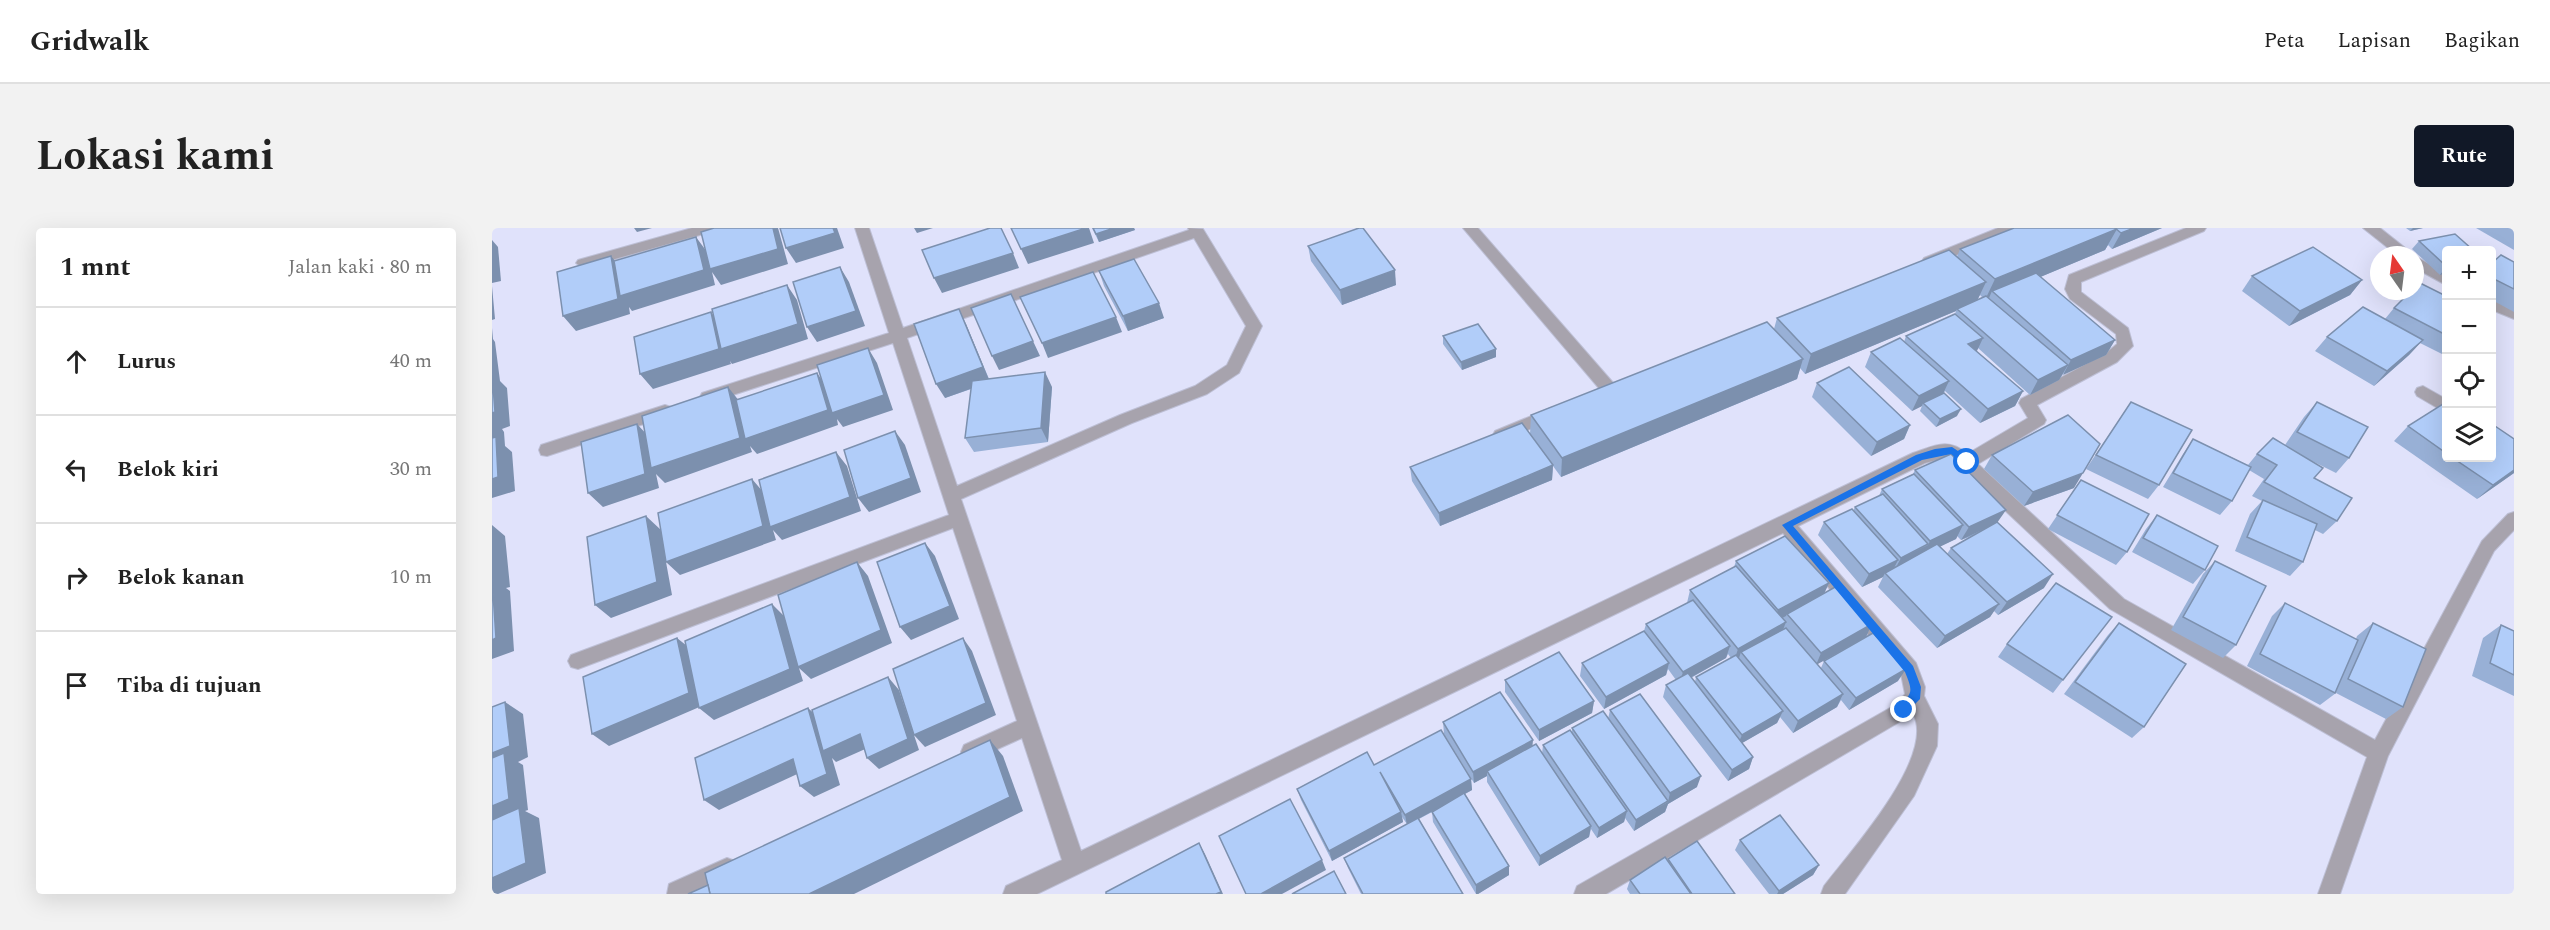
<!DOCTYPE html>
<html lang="id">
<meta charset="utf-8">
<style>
body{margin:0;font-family:Spectral,serif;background:#f2f2f2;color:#222}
.controls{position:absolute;right:18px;top:18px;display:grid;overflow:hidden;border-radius:6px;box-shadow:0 6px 24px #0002}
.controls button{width:54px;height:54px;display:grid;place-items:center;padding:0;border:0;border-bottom:2px solid #e0e0e0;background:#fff;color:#222;font:30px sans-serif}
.compass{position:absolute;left:1878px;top:18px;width:54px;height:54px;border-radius:50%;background:#fff;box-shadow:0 6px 24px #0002;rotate:346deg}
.stop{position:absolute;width:18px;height:18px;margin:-14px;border:4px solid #1a73e8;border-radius:50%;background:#fff}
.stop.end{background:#1a73e8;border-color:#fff;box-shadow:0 2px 6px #0008}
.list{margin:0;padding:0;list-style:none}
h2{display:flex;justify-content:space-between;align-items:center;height:78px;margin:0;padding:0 24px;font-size:26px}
h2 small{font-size:20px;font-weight:400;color:#767676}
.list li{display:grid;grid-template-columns:39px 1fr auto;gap:18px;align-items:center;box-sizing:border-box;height:108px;padding:0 24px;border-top:2px solid #e0e0e0}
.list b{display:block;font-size:22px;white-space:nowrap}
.list em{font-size:20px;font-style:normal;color:#767676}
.icon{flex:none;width:33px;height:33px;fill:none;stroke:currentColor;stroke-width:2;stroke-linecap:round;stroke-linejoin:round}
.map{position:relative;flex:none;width:2022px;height:666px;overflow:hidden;border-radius:6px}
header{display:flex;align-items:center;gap:36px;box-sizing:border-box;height:84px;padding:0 30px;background:#fff;border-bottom:2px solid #e0e0e0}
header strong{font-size:28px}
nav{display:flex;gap:33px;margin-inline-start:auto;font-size:21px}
.intro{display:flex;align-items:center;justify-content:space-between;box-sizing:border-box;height:144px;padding:0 36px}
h1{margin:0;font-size:42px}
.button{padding:15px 27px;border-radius:6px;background:#111827;color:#fff;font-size:21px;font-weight:700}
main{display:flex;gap:36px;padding:0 36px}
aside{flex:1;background:#fff;border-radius:6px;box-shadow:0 6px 24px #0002}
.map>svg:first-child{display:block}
</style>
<header>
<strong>Gridwalk</strong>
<nav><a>Peta</a><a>Lapisan</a><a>Bagikan</a></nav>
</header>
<div class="intro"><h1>Lokasi kami</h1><a class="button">Rute</a></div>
<main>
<aside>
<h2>1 mnt<small>Jalan kaki · 80 m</small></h2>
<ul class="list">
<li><svg class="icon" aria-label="ahead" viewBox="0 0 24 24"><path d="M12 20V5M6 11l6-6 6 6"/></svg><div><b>Lurus</b></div><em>40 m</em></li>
<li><svg class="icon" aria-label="left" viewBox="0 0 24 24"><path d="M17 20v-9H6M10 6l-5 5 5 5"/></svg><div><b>Belok kiri</b></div><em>30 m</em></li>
<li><svg class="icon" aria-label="right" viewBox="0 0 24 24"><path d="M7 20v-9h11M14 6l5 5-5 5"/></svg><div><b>Belok kanan</b></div><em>10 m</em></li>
<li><svg class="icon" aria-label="arrive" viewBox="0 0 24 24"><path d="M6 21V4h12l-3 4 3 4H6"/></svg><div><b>Tiba di tujuan</b></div></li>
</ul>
</aside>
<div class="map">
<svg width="2022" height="666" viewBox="0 0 2022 666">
<rect width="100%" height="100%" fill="#e0e2fb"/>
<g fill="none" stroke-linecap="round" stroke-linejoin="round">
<!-- street casing -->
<g stroke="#bdbfd5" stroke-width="2">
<g id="street">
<path d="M200,0H224L222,3L91,40L84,35L86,32Z"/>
<path d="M363,0H377L411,100L697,2L696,0L711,1L770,98L747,145L715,166L640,195L469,271L589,623L1421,225C1442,218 1457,209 1475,226L1536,190L1527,175L1529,171L1613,126L1625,116L1624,106L1578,71L1573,61L1577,47L1694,0H1714L1712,3L1589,54V64L1636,100L1641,118L1625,134L1545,177L1554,192L1552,196L1486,236L1632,371L1883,512L1990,313L2016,286L2022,284V302L2002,323L1896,528L1848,666H1826L1875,529L1618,381L1456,229L1433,235L1306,298L1424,435L1433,459L1432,468L1446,496L1445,518L1422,568L1353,666H1329L1332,658C1358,624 1445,528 1421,486L1114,666H1082L1085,658L1405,476L1413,466L1409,446L1291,305L545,666H511L514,658L570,632L530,510L479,533L472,531L469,524L472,517L525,493L461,300L86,441L79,439L76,433L79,427L457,287L401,115L216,175L210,173L208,169L210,165L397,105ZM702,10L754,98L735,137L703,158L628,187L465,258L415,110Z"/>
<path d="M971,0H986L1123,157L1125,161L1123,165H1111Z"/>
<path d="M1506,0H1526L1524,3L1442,36L1437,38L1430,33L1432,30Z"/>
<path d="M1871,0H1888L1922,27H1905Z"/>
<path d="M1923,28L1954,46V57L1923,40Z"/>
<path d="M2000,71L2022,80V91L2000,82Z"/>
<path d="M1931,158L1954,171V185L1925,168L1923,164L1925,160Z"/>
<path d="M173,177L179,179L181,183L179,187L55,228L49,227L47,222L49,217Z"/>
<path d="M1061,179L1067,181L1069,185L1067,189L1009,213L1003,211L1001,207L1003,203Z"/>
<path d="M235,630L243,633L246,640L243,647L204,666H175L177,656Z"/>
</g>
</g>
<!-- street -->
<use href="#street" fill="#a7a3ad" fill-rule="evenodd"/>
</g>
<!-- wall -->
<g fill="#98b0d6" fill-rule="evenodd">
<path d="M600,0H642L643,2L607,14Z"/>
<path d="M1522,0H1670L1620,21L1616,17L1613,22L1548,49L1623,112L1614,127L1571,146L1567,152L1538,167L1486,120L1484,123L1531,163L1523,178L1488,195L1453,163L1451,166L1465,188L1444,199L1428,183L1430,178L1420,183L1373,139L1379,124L1412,114L1414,108L1463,86L1464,83L1313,146L1308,140L1305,151L1069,249L1061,238L1060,252L948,298L920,253L918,239L1038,206L1039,187L1282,101L1285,90L1465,29L1468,21ZM1488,67L1491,70L1485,72Z"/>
<path d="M1914,0H1931L1918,3Z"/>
<path d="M1984,0H2022V22Z"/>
<path d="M1927,13L1954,22V45L1948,47L1920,21Z"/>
<path d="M816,18L904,57L850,77L819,33Z"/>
<path d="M2022,34V84L2000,72V35Z"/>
<path d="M607,43L672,90L636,103L612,58Z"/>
<path d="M1760,48L1870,52L1858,67L1797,98L1750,63Z"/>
<path d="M1954,68V128L1928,115L1917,127L1882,158L1823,123L1835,109L1893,91L1902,80Z"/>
<path d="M474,96L497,151L560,159L556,214L482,224L473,210L479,161L453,170Z"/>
<path d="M951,108L1004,121V129L970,142L951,116Z"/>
<path d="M1325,155L1418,197L1412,211L1379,228L1320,169Z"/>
<path d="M1639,174L1667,257L1656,271L1594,241Z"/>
<path d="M1825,174L1857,230L1844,245L1810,228L1845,293L1831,306L1823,302L1811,334L1798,348L1743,323L1758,286L1770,273L1760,268L1772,251L1757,242L1740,273L1728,287L1671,259L1691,226L1701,211L1756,237L1765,226L1793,217L1812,189Z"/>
<path d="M1954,174V230H2000L2022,211V245L1985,271L1902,213L1916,198Z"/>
<path d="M1500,227L1582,260L1532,278L1492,241Z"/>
<path d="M1423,242L1506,295L1552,360L1506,387L1502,383L1498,389L1445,420L1386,359L1391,349L1370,359L1326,307L1332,294L1361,283L1363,279L1387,268L1390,261L1421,246ZM1465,308L1469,312L1480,308L1459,320L1455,326L1448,318L1464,311Z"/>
<path d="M1589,252L1635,324L1624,337L1556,301Z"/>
<path d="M1665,287L1713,342L1701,356L1640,324L1654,301Z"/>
<path d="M1244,333L1337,355L1332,365L1380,396L1374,409L1325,436L1329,440L1332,433L1406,453L1357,482L1349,472L1345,479L1301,505L1288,489L1285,495L1250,515L1261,529L1257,541L1236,553L1171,469L1174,457L1184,452L1176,441L1174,447L1112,481L1088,448L1090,435L1152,403L1154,396L1195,375L1198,362L1242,339ZM1236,426L1239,430L1204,449L1203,454L1199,450L1234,430Z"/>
<path d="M1723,333L1744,417L1731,430L1679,402L1711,346Z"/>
<path d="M1793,375L1864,411L1865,408L1881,395L1911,479L1894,491L1844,465L1828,477L1755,438L1780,388Z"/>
<path d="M1627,395L1652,499L1640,510L1572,466L1616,407Z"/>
<path d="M2009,397L2022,403V468L1980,448L1991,410Z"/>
<path d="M1515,416L1571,452L1561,465L1506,429Z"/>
<path d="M1013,452L1102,473L1100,485L1047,513L1013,464Z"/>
<path d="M1118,482L1205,559L1176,576L1173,584L1142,603L1133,590L1132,594L1105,610L1099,601L1097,609L1047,638L995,554V548L982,555L952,506L951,494L1040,518L1050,526L1051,517L1080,505V500L1116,491Z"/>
<path d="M882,537L979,551L980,562L973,566L1017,638V647L986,666H984L941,594L940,584L927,591L971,666H869L856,640L852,630L915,596L910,589L911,594L840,633L809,572L805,561Z"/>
<path d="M1248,612L1327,637L1321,647L1291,666H1277L1243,622Z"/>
<path d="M1176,631L1243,666H1138L1135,661L1138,652L1175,633Z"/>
</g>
<!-- shaded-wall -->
<g fill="#7c90ae">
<path d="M142,0H160L145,4Z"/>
<path d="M281,0H286L296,36L229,57L220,44L223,57L140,83L137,79L138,86L84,103L71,88L119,28L131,43L204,9L215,24Z"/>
<path d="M341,0H345L352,20L304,35L294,20Z"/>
<path d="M422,0H441L425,5Z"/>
<path d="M594,0H597L602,15L536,36L529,21Z"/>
<path d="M622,0H642L643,2L607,14L604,6Z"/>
<path d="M1642,0H1670L1620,21L1629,5Z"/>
<path d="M1921,0H1931L1918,3Z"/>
<path d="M1625,1L1613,22L1505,67L1500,63L1497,70L1493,72L1503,51Z"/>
<path d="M0,12L6,19L9,53L0,55Z"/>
<path d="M521,25L527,40L450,65L442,50Z"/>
<path d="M348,39L357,54L373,98L325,114L315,99Z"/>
<path d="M1954,39V45L1948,47Z"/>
<path d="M903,42L904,57L850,77L848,62Z"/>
<path d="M1870,52L1858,67L1797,98L1808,83Z"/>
<path d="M1494,54L1484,75L1465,81L1464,83L1313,146L1319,126Z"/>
<path d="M295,57L305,72L316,111L240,136L238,133L239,136L161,161L148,146L219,84L230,99Z"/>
<path d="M0,58L3,91L0,92Z"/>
<path d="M519,66L548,128L507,142L500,128Z"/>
<path d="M667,75L672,90L636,103L631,88Z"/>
<path d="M467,81L474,96L498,154L453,170L444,156Z"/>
<path d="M624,89L630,104L556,130L550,115Z"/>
<path d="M0,100L1,111L3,114L8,153L15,160L18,198L10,201L12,204L13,218L20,224L23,263L0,270Z"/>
<path d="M1491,110L1484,125L1476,116Z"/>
<path d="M1623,112L1614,127L1571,147L1579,132Z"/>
<path d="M1931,112L1917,127L1882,158L1895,143Z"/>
<path d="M376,120L385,135L401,182L351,199L345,191L346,197L265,226L258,218L260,224L173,255L164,246L167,260L111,279L96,265L145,196L158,210L236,159L248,174L325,145L335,159Z"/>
<path d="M1004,121V129L970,142L969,134Z"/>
<path d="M1311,131L1305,151L1069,249L1070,230Z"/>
<path d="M1576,137L1567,152L1538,167L1546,152Z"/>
<path d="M553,144L560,159L556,214L549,200Z"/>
<path d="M1457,153L1450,168L1431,175L1430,178L1420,183L1427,168Z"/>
<path d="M1531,163L1523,178L1488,195L1496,181Z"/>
<path d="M1469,181L1465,188L1444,199L1448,191Z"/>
<path d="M1418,197L1412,211L1379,228L1385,214Z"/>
<path d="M403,203L413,217L429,264L377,284L366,270Z"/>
<path d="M344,224L355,238L369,283L290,312L281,302L284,312L188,347L174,334L180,367L119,390L103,377L154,288L169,302L260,251L272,265Z"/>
<path d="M1061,237L1060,252L948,298L947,285Z"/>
<path d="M2022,242V245L1985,271L2001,257Z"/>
<path d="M1591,245L1582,260L1532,278L1541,264Z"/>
<path d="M1514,282L1505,295L1469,312L1477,299Z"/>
<path d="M0,297L13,308L18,359L14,360L18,363L22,423L0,431Z"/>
<path d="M1471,297L1464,311L1431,327L1402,343L1409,330L1436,317L1438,313Z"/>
<path d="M433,315L443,328L467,391L419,412L408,399Z"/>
<path d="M1406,332L1399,346L1393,345L1391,349L1370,359L1377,346Z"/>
<path d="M365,334L376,348L400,415L319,451L307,440L311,453L222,492L207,480L280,376L293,389Z"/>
<path d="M1561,346L1552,360L1506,387L1515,374Z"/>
<path d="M1337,355L1331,368L1295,386L1294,388L1281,395L1286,382Z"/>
<path d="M1507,376L1498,389L1445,420L1453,408Z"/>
<path d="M1294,394L1289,407L1249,424L1247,430L1242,433L1246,421Z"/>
<path d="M1380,396L1374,409L1324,437L1329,425Z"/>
<path d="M185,410L200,422L212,477L117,518L100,506Z"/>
<path d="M471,410L480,423L504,487L433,519L422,507Z"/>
<path d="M1238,418L1234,430L1187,456L1191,444Z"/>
<path d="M1177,435L1174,447L1112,481L1114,469Z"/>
<path d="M1414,441L1406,453L1357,482L1364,470Z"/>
<path d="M396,449L407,462L427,522L387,541L375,530Z"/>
<path d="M1351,466L1345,479L1301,505L1306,493Z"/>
<path d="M1102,473L1100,485L1047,513V502Z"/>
<path d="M13,474L31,486L36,529L26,534L31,537L36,582L33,583L47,590L54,645L6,666H0V525Z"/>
<path d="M316,480L329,492L368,506L380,518L344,534L340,530L348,557L322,569L308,558Z"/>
<path d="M1291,483L1285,495L1245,518L1250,507Z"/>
<path d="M498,512L511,528L531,583L362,666H317Z"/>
<path d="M1041,512L1040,523L995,543V548L982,555L981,544Z"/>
<path d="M1261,529L1257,541L1236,553L1240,542Z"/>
<path d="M301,531L314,542L227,582L212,572Z"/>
<path d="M1209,548L1205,559L1176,576L1173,584L1142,603L1144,592L1176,574L1178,565Z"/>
<path d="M979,551L980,562L915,597L913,587Z"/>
<path d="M1135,583L1132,594L1105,610L1107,600Z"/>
<path d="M909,584L911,594L840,633L837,623Z"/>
<path d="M1099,598L1097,609L1047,638L1048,628Z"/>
<path d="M707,615L713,626L731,666H724Z"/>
<path d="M830,632L834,642L790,666H769Z"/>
<path d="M1327,637L1321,647L1291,666H1285L1287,663Z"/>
<path d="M1017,638V647L986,666H984V657Z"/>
</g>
<!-- building -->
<g fill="#b1cdf9" stroke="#7c90ae" stroke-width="1.5">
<path d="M222,0H281L286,21L218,41L209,4Z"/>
<path d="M288,0H341L343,5L294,20Z"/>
<path d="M498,0H509L521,25L442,50L430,22Z"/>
<path d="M519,0H594L529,21Z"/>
<path d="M601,0H622L604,6Z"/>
<path d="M867,0H871L903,42L848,62L816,18Z"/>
<path d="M1522,0H1623L1625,1L1503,51L1468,21Z"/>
<path d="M1623,0H1642L1629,5Z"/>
<path d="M1963,6L1981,22H1954V38L1927,13Z"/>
<path d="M204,9L212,42L128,68L122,33Z"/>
<path d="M1821,19L1870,52L1808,83L1760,48Z"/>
<path d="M1457,22L1494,54L1319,126L1285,90Z"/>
<path d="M2009,27L2022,34V61L2000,50V35Z"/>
<path d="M119,28L126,71L71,88L65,44Z"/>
<path d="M642,31L667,75L631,88L607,43Z"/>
<path d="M348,39L364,83L315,99L301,54Z"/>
<path d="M601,44L624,89L550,115L528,69Z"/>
<path d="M1544,45L1623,112L1579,132L1500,63Z"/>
<path d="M1928,55L1954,68V107L1902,80L1919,63H1923V59Z"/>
<path d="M295,57L306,96L229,121L220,81Z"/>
<path d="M519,66L541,113L500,128L479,80Z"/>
<path d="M1494,68L1576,137L1546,152L1465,81Z"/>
<path d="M1871,79L1931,112L1895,143L1835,109Z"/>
<path d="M467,81L491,139L444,156L422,96Z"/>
<path d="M219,84L227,121L148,146L142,109Z"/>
<path d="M1463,86L1491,110L1476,116L1531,163L1496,181L1414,108Z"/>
<path d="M1275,94L1311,131L1070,230L1039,187Z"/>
<path d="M986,96L1004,121L969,134L951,108Z"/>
<path d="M1408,110L1457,153L1427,168L1379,124Z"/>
<path d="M376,120L392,167L340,185L325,137Z"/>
<path d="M1357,139L1418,197L1385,214L1325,155Z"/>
<path d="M553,144L549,200L473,210L480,153Z"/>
<path d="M0,145L3,184L0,185Z"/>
<path d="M325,145L336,182L253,211L244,172Z"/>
<path d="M236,159L248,210L159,240L150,188Z"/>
<path d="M1452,165L1469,181L1448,191L1431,175Z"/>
<path d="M1639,174L1700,202L1667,257L1604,227Z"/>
<path d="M1825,174L1876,199L1857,230L1805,204Z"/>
<path d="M1954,174V225L1916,198Z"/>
<path d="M1576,187L1608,216L1591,245L1541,264L1500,227Z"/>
<path d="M1030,195L1061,237L947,285L918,239Z"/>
<path d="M145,196L153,246L96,265L89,214Z"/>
<path d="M2000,196L2022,211V242L2001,257L1961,230H2000Z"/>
<path d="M403,203L419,250L366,270L352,222Z"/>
<path d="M4,209L6,249L0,251V210Z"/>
<path d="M1781,210L1831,240L1822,250L1860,270L1845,293L1772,254L1785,237L1765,226Z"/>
<path d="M1701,211L1759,239L1740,273L1681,245Z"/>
<path d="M344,224L358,269L278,299L267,252Z"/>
<path d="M1459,226L1514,282L1477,299L1423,242Z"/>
<path d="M1422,246L1471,297L1438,313L1390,261Z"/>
<path d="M260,251L271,298L174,334L166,285Z"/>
<path d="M1589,252L1657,286L1635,324L1565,287Z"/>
<path d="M1391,266L1436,316L1409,330L1363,279Z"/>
<path d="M1771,272L1825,296L1811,334L1755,309Z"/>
<path d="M1360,281L1406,332L1377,346L1332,294Z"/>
<path d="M1665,287L1726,318L1713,342L1651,310Z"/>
<path d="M154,288L165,354L103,377L95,309Z"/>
<path d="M1505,294L1561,346L1515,374L1459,320Z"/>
<path d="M1293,308L1337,355L1286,382L1244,333Z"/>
<path d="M433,315L458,378L408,399L385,334Z"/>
<path d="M1445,316L1507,376L1453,408L1393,345Z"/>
<path d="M1723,333L1774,358L1744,417L1691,389Z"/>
<path d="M365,334L389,402L306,439L286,367Z"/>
<path d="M1244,338L1294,394L1246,421L1198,362Z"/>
<path d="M0,350L4,410L0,412Z"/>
<path d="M1564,355L1620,389L1571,452L1515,416Z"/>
<path d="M1345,358L1380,396L1329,425L1295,386Z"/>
<path d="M1201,372L1238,418L1191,444L1154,396Z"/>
<path d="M1793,375L1866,412L1843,465L1768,426Z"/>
<path d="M280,376L298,441L207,480L193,413Z"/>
<path d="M1627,395L1694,436L1652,499L1583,454Z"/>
<path d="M1881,395L1934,421L1911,479L1856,451Z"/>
<path d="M2009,397L2022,403V447L1998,435Z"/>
<path d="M1294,400L1351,466L1306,493L1249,424Z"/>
<path d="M1152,403L1177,435L1114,469L1090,435Z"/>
<path d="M1381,405L1414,441L1364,470L1332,433Z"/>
<path d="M185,410L197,465L100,506L91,449Z"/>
<path d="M471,410L494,475L422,507L401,441Z"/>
<path d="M1067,424L1102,473L1047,502L1013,452Z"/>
<path d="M1244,427L1291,483L1250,507L1204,449Z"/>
<path d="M1196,445L1261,529L1240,542L1174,457Z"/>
<path d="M396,449L416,511L375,530L368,506L331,523L320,482Z"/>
<path d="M1008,464L1041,512L981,544L951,494Z"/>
<path d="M1148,466L1209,548L1178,565L1118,482Z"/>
<path d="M13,474L18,518L0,525V479Z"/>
<path d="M316,480L335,546L308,558L301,531L212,572L203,530Z"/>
<path d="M1111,483L1176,573L1144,592L1080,500Z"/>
<path d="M949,502L979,551L913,587L888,544L909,584L837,623L805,561L875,524L882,537Z"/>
<path d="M1078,502L1135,583L1107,600L1051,517Z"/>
<path d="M498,512L518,569L317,666H218L213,645Z"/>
<path d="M1044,516L1099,598L1048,628L995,543Z"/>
<path d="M12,525L17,571L0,578V530Z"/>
<path d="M972,565L1017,638L984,657L940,584Z"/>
<path d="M798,571L830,632L769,666H754L727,608Z"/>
<path d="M27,580L34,635L0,650V592Z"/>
<path d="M1288,587L1327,637L1287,663L1248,612Z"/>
<path d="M926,590L971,666H871L852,630Z"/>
<path d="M1205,613L1243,666H1200L1176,631Z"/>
<path d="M707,615L729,664L724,666H614V664Z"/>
<path d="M1173,629L1199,666H1148L1138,652Z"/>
<path d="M842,643L854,666H800Z"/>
<path d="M216,657L218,666H196Z"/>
</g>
<!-- route -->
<path fill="#1a73e8" d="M1460,219L1478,231V236H1471L1459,226L1430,232L1301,298L1421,438L1429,459L1428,471L1412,487L1407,482C1418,463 1423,468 1413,444L1290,297L1424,227L1443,221Z"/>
</svg>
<div class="controls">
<button>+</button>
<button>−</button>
<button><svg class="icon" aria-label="locate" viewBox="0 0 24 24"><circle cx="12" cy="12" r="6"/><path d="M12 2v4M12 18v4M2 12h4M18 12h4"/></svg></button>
<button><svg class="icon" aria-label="layers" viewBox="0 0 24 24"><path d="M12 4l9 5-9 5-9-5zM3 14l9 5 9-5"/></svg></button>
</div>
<svg class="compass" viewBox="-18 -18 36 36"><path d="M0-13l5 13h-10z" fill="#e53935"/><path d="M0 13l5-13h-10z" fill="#767676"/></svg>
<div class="stop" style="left:1475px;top:234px"></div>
<div class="stop end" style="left:1412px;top:482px"></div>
</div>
</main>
